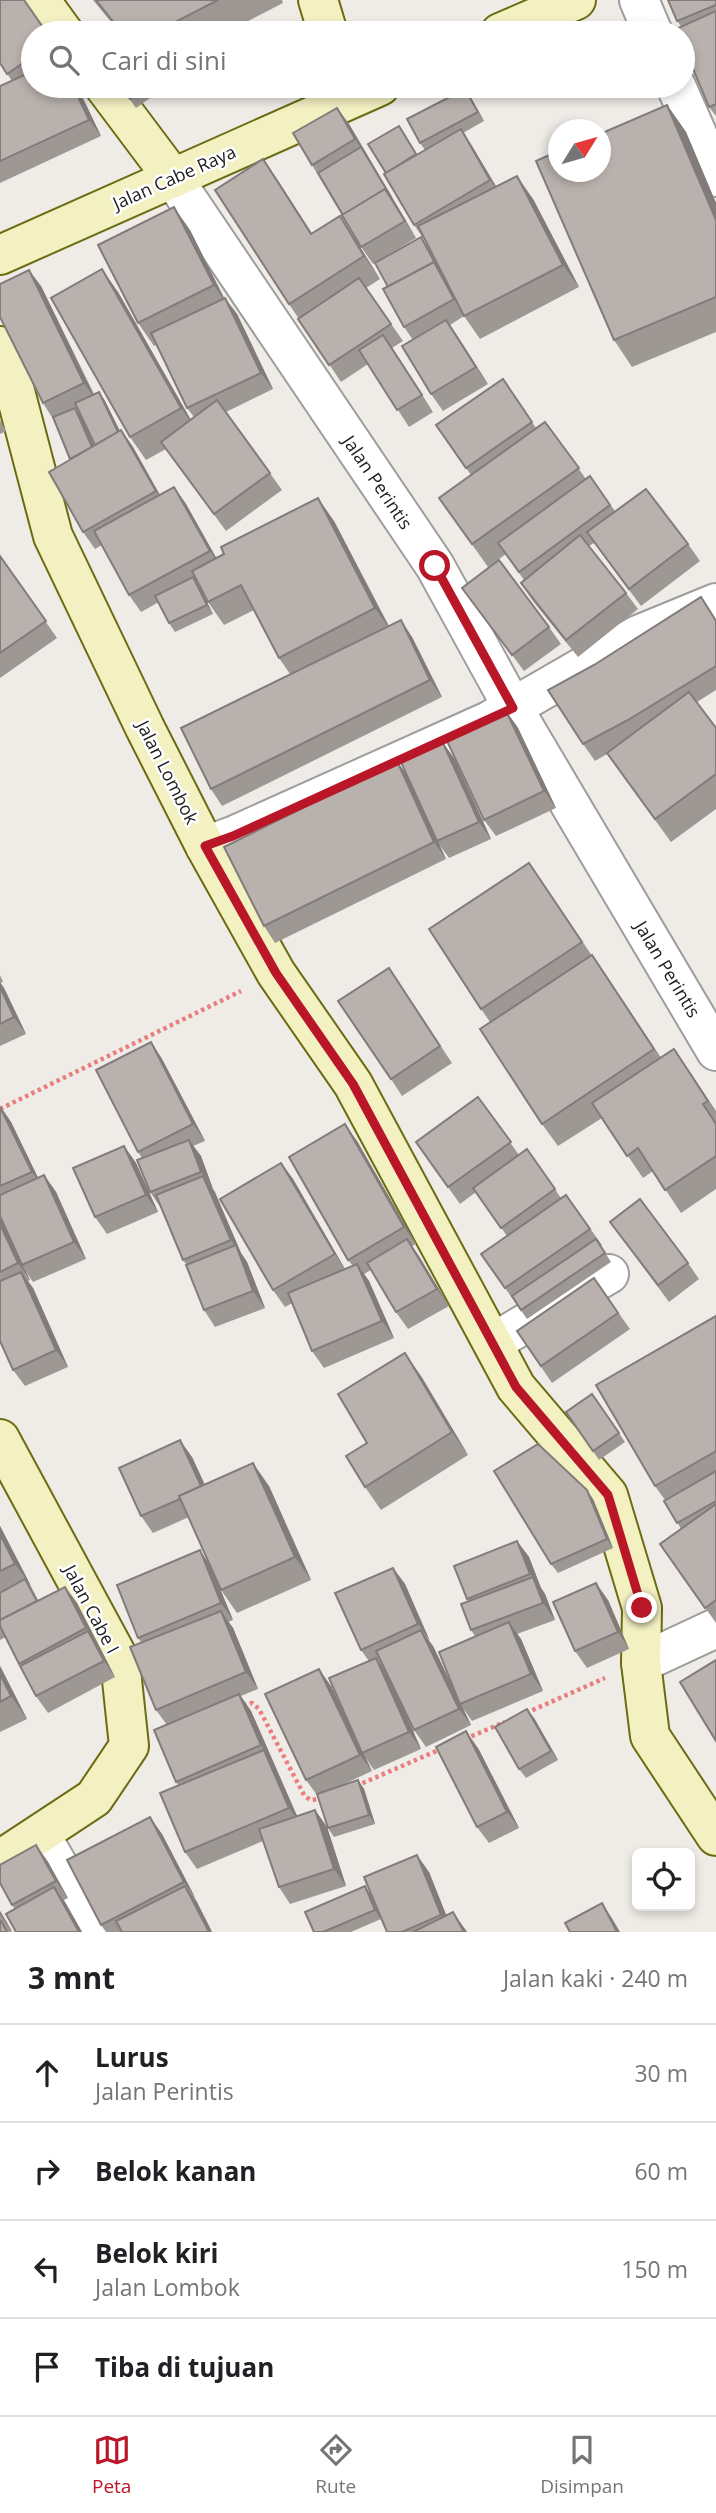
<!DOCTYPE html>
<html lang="id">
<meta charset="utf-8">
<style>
body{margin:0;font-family:"Open Sans",sans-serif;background:#f6f6f6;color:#202124}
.controls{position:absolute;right:21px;bottom:21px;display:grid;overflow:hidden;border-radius:10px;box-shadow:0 4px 10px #0003}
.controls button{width:63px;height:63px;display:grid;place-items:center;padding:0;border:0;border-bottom:2px solid #e0e0e0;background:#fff;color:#202124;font:35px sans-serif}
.compass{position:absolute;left:548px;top:119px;width:63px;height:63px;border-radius:50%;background:#fff;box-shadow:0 4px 10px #0003;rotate:53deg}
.stop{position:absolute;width:21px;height:21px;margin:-16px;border:5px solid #b91727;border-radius:50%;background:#fff}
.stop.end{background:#b91727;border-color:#fff;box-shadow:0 2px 7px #0008}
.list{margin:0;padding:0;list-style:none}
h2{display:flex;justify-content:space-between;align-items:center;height:91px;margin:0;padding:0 28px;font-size:30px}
h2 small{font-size:23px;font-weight:400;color:#757577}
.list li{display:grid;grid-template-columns:46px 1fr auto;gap:21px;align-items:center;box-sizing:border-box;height:98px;padding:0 28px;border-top:2px solid #e0e0e0}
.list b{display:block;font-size:26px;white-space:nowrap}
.list p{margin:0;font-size:23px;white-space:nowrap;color:#757577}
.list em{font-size:23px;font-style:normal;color:#757577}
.icon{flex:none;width:38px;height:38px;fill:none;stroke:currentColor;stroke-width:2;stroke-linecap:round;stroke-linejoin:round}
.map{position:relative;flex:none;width:716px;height:1932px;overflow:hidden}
.search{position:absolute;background:#fff;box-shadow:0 4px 10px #0003;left:21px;right:21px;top:21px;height:77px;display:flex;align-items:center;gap:18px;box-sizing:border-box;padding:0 24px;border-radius:38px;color:#757577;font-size:26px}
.sheet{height:483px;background:#fff}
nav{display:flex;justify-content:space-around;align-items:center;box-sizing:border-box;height:98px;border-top:2px solid #e0e0e0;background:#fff;font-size:19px;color:#757577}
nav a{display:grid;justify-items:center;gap:4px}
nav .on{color:#b91727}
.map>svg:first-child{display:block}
</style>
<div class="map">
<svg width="716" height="1932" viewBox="0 0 716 1932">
<rect width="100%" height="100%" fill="#efece7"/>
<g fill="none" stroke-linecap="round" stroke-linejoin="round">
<!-- street casing -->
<g stroke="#9d9d9d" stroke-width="42">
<g id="street">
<path d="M639,0L653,33"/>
<path d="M676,86L716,177"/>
<path d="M173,178L435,566L513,708L716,1051"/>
<path d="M205,846L233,836L489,721L638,635L716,603"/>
<path d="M494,1342L609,1274"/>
<path d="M641,1663L716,1628"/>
<path d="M40,1834L96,1932"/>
</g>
</g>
<!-- secondary casing -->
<g stroke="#6b6c12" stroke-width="42">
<g id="secondary">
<path d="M40,0L64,33"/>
<path d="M318,0L328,33"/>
<path d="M500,33L576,0"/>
<path d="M104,86L173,178"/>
<path d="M0,255L380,86"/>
<path d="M0,346L11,376L53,536L145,728L205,846L276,973L353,1084L516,1387L608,1495L642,1608L641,1663L650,1736L716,1836"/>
<path d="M0,1439L120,1661L129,1746L94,1798L0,1860"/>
</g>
</g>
<!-- path -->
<g stroke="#ea7e7e" stroke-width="4.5" stroke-dasharray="3.5 3.5" stroke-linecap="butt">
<path d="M0,1109L241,991"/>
<path d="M243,1705L252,1703L259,1709L304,1795L310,1800L321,1799"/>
<path d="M526,1713L605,1678"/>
<path d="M465,1739L505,1722"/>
<path d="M356,1786L441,1749"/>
</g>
<!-- street -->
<use href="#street" stroke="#fff" stroke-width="38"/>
<!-- secondary -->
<use href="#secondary" stroke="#f3f0c2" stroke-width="38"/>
</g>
<!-- wall -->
<g fill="#9e9895" fill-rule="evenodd">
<path d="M93,0H282L283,3L225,33H120Z"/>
<path d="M716,0V116L709,107L681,26L677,21Z"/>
<path d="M33,33V86H77L101,136L0,183V86L12,81L0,63Z"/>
<path d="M120,86H151L157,93L136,108Z"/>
<path d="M471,98L484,121L463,133L472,146L496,186L533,199L579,287L480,339L464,316L450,325L488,384L443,411L431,394L413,340L404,327L388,287L421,237L439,269L426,242L414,225L386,173L405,135L417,155L425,150L420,143Z"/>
<path d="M667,105L686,132L716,203V332L632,367L614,340Z"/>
<path d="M337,108L349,124L416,238L373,264L361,247L312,165Z"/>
<path d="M263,159L312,234L340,216L355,239L380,279L366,288L403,341L392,348L433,412L409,427L368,364L341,382L289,304Z"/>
<path d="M190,230L224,298L237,314L273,389L226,412L282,490L226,531L166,449L146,460L130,437L118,292L191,420L194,417L187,408L156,345L154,346L138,323Z"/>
<path d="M41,286L94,394L99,392L105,401L120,431L121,430L133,447L160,495L174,487L186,504L216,558L334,521L389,626L412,637L442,697L222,806L211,789L290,674L279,658L254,610L224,625L208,602L197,581L196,582L213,614L175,632L169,623L159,602L141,612L129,595L102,545L95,549L83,532L70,459L53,419L43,403ZM76,409H78L95,445L94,446Z"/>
<path d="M503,379L536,428L545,422L586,479L590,476L615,511L688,544L700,561L641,606L594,543L589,546L626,593L638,609L578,657L532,600L521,583L524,580L506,554L488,567L439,498L471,475L436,425Z"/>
<path d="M0,420L6,431L0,434Z"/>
<path d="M0,556L57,638L0,678Z"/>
<path d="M462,588L549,627L561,644L524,671Z"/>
<path d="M716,619V690L697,702L716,728V809L671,842L607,754L595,761L583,744Z"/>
<path d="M506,711L518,728L556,808L496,836L484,820Z"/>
<path d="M454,758L491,839L449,858L438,843L446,859L275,943L264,926L397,761L406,774Z"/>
<path d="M545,886L661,1058L674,1049L716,1111V1189L681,1213L653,1171L643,1178L602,1118L558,1146L542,1124L490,1022L481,1009Z"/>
<path d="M0,975L3,982L0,983L4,988L26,1034L0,1046Z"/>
<path d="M400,985L452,1063L402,1096L391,1079Z"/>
<path d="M151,1042L162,1059L205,1141L193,1146L201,1156L213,1189L241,1253L247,1262L265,1308L215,1327L204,1310L186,1264L183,1260L161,1208L150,1192L142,1158L138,1152Z"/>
<path d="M478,1097L519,1155L527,1149L561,1198L566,1195L602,1245L601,1246L611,1262L527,1319L481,1254L507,1236L476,1192L460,1204L416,1142Z"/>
<path d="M0,1106L11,1122L38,1178L44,1175L56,1192L86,1259L33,1282L26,1272L30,1280L28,1281L33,1288L68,1367L25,1386L13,1370L0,1341Z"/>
<path d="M357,1141L416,1244L412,1246L449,1306L408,1329L396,1312L371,1270L364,1274L369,1281L394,1338L324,1368L312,1351L292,1303L285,1307L273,1290L281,1163L293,1179L345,1269L353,1266L348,1260Z"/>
<path d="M124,1146L136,1163L158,1212L107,1234L95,1217Z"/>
<path d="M610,1222L688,1263L699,1279L669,1302Z"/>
<path d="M594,1278L630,1329L552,1383L517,1331Z"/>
<path d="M716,1316V1623L660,1544L681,1529L665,1500L655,1486Z"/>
<path d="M421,1376L468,1455L381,1510L365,1487L367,1443Z"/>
<path d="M592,1394L625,1442L599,1460L566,1412Z"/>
<path d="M192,1457L205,1485L269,1486L311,1580L237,1613L221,1590L214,1574L233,1620L228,1622L233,1628L258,1689L241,1696L251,1711L297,1816L315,1810L327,1827L346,1886L290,1904L279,1887L263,1841L197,1869L185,1852L179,1786L176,1782L167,1725L156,1710L142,1643L138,1638L211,1566L189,1517L153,1533L141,1516Z"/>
<path d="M593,1499L613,1548L558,1573L551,1564Z"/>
<path d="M0,1526L38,1600L65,1587L77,1603L115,1677L48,1713L36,1696L6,1637L0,1640Z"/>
<path d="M517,1541L529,1557L541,1588L545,1594L555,1620L517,1634L521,1639L543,1691L472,1721L460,1704L475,1636L471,1630L468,1601L467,1599Z"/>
<path d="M393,1568L405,1584L429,1641L433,1646L471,1725L426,1747L414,1730L397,1694L421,1749L374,1770L365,1757L372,1771L342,1785L358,1780L364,1789L375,1824L334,1837L328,1828L317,1795L306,1780L331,1686L350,1726L369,1661L361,1650Z"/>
<path d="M608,1600L629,1649L587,1668L575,1651Z"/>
<path d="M0,1666L27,1719L0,1732Z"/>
<path d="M534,1718L558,1760L526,1778L519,1769Z"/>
<path d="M478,1748L519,1828L489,1843L477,1827Z"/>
<path d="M162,1834L212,1932H106L101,1925Z"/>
<path d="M36,1845L48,1862L68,1898L64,1900L82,1932H16L15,1909L12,1905Z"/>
<path d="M429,1872L446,1915L465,1929L467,1932H387Z"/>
<path d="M371,1895L381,1919L351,1932H314Z"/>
<path d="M0,1911L12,1931L11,1932H0Z"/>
</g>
<!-- shaded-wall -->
<g fill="#817c79">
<path d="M73,86H77L101,136L89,120Z"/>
<path d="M465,89L471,98L484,121L478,112Z"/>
<path d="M667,105L686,132L716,203V220Z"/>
<path d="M337,108L349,124L416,238L385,189Z"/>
<path d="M461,129L472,146L502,197L490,180Z"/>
<path d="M263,159L279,182L327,257L311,234Z"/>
<path d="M517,176L533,199L579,287L563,265Z"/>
<path d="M174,207L190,230L229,308L214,285Z"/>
<path d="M340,216L355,239L380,279L364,256Z"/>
<path d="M421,237L427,246L466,316L454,299Z"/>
<path d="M102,269L118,292L197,431L181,408Z"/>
<path d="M29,270L41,286L96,400L84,383Z"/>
<path d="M225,298L237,314L273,389L261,373Z"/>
<path d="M446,320L458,337L488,384L476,367Z"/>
<path d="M383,335L395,352L433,412L422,395Z"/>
<path d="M99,392L105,401L126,444L120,435Z"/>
<path d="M75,408L82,417L100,460L93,451Z"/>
<path d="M121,430L133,447L167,508L156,491Z"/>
<path d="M174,487L186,504L222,568L210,551Z"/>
<path d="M318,498L334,521L391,631L375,608Z"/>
<path d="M193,577L199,586L213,614L207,605Z"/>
<path d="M401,620L412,637L442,697L430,680Z"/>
<path d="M506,711L518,728L556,808L544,791Z"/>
<path d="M442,741L454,758L491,839L479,822Z"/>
<path d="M397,761L409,778L446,859L434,842Z"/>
<path d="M592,955L608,978L670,1072L654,1049Z"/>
<path d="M0,982L4,988L26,1034L14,1017L0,987Z"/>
<path d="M151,1042L162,1059L205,1141L193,1124Z"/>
<path d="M674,1049L690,1072L716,1112L708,1101Z"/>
<path d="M0,1106L11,1122L43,1188L32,1172Z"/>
<path d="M345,1124L357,1141L416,1244L404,1227Z"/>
<path d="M189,1140L201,1156L213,1189L201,1172Z"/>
<path d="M124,1146L136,1163L158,1212L146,1195Z"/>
<path d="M281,1163L293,1179L346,1271L335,1254Z"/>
<path d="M44,1175L56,1192L86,1259L74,1242Z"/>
<path d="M203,1176L215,1192L241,1253L247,1262L265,1308L253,1291L237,1249L231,1240Z"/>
<path d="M0,1217L22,1265L30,1280L18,1263L0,1224Z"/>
<path d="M407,1239L419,1256L449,1306L437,1289Z"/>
<path d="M357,1264L369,1281L394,1338L382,1321Z"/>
<path d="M21,1272L33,1288L68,1367L56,1350Z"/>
<path d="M405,1353L421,1376L468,1455L452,1432Z"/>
<path d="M180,1440L192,1457L214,1505L202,1489Z"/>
<path d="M253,1463L269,1486L311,1580L295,1557Z"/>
<path d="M587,1490L593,1499L613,1548L607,1539Z"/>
<path d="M0,1526L31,1586L15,1564L0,1534Z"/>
<path d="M517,1541L529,1557L541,1588L545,1594L555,1620L543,1603L535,1580L530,1574Z"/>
<path d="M200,1550L211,1567L233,1620L221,1603Z"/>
<path d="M393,1568L405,1584L430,1641L418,1624Z"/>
<path d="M596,1583L608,1600L629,1649L618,1632Z"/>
<path d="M65,1587L77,1603L115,1677L104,1661Z"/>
<path d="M221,1611L233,1628L258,1689L246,1672Z"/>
<path d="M509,1622L521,1639L543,1691L531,1674Z"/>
<path d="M421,1630L433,1646L471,1725L459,1709Z"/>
<path d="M376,1658L388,1675L421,1749L409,1732Z"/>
<path d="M0,1666L27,1719L11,1696L0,1674Z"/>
<path d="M319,1669L331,1686L372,1771L360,1755Z"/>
<path d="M239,1694L251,1711L301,1825L289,1808Z"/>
<path d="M527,1709L534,1718L558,1760L551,1751Z"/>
<path d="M466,1731L478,1748L519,1828L507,1812Z"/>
<path d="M358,1780L364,1789L375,1824L369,1815Z"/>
<path d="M315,1810L327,1827L346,1886L334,1869Z"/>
<path d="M150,1817L162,1834L196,1899L184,1882Z"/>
<path d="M36,1845L48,1862L68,1898L56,1881Z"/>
<path d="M417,1855L429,1872L453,1932L441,1915Z"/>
<path d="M185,1886L197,1902L212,1932H209Z"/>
<path d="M365,1886L371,1895L381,1919L375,1910Z"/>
<path d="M54,1887L66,1904L82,1932H79Z"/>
<path d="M602,1903L613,1920L620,1932H617Z"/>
<path d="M0,1911L12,1931L0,1914Z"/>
<path d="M453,1912L465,1929L467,1932H464Z"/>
</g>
<!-- building -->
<g fill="#b8b1ad" stroke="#817c79" stroke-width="2">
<path d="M0,0H24L47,33H33V56L7,74L0,63Z"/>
<path d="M96,0H218L154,33H122Z"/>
<path d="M668,0H716V5L677,21Z"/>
<path d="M716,11V104L709,107L683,45V33H678L676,29Z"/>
<path d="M33,71V86H73L89,120L0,161V86Z"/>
<path d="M120,86H149L130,99Z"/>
<path d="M465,89L478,112L420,143L407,119Z"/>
<path d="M667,105L716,220V297L614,340L536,161L558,151V172H600V134Z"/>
<path d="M337,108L355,139L312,165L293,133Z"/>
<path d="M399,126L416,154L386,173L368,144Z"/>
<path d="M461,129L490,180L414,225L384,174Z"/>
<path d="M361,147L391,197L385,189L343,215L318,173Z"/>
<path d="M263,159L311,234L340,216L364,256L289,304L215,190Z"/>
<path d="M517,176L563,265L464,316L418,226Z"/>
<path d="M385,189L405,221L361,247L342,215Z"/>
<path d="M174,207L214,285L138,323L98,245Z"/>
<path d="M421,237L436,265L434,262L388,287L375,263Z"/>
<path d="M434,262L454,299L404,327L383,289Z"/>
<path d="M102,269L181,408L130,437L51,298Z"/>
<path d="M29,270L84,383L43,403L0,317V284Z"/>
<path d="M359,278L391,324L329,365L298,319Z"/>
<path d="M225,298L261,373L187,408L151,333Z"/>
<path d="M446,320L476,367L431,394L402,346Z"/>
<path d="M383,335L422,395L397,410L359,350Z"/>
<path d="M503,379L532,422L466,468L436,425Z"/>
<path d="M99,392L118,432L95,445L75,403Z"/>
<path d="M217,400L270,473L214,514L161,442Z"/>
<path d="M75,408L92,447L70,459L53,417Z"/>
<path d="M545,422L579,468L472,544L439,498Z"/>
<path d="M121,430L156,491L83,532L49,472Z"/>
<path d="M590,476L610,505L519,572L498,543Z"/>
<path d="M174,487L210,551L129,595L94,531Z"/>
<path d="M646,489L688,544L629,589L587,532Z"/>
<path d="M318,498L375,608L279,658L241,585L208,602L192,571L224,554L221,547Z"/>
<path d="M580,535L626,593L566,640L521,583Z"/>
<path d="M0,556L46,621L0,653Z"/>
<path d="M499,560L549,627L512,655L462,588Z"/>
<path d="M193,577L207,605L169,623L155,596Z"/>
<path d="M701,597L716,621V666L628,720L583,744L548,690L594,665Z"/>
<path d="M401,620L430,680L211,789L181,728Z"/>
<path d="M689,692L716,728V774L655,819L607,753Z"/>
<path d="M506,711L544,791L484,820L446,739Z"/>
<path d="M442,741L479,822L437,841L400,760Z"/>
<path d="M397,761L434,842L264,926L224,847Z"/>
<path d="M529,863L582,942L481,1009L429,929Z"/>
<path d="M592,955L654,1049L542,1124L480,1029Z"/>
<path d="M389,968L440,1046L391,1079L338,1001Z"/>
<path d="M0,987L14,1017L0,1024Z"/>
<path d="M151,1042L193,1124L138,1152L96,1070Z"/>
<path d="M674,1049L708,1101L703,1104L716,1124V1156L665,1190L638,1148L627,1156L592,1103Z"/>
<path d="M478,1097L511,1142L448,1187L416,1142Z"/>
<path d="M0,1107L32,1172L0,1186Z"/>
<path d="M345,1124L404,1227L348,1260L289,1157Z"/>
<path d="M189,1140L201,1172L150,1192L137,1160Z"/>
<path d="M124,1146L146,1195L95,1217L73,1168Z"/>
<path d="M527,1149L555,1189L501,1228L473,1188Z"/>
<path d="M281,1163L335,1254L273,1290L220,1199Z"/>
<path d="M44,1175L74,1242L22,1265L0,1216V1195Z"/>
<path d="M203,1176L231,1240L183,1260L156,1195Z"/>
<path d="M566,1195L590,1229L505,1288L481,1254Z"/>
<path d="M640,1199L688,1263L658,1285L610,1222Z"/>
<path d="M0,1224L18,1263L0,1272Z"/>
<path d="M407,1239L437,1289L396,1312L367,1263Z"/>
<path d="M596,1239L605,1253L521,1310L512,1296Z"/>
<path d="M236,1245L253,1291L204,1310L186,1265Z"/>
<path d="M357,1264L382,1321L312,1351L288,1293Z"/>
<path d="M21,1272L56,1350L13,1370L0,1341V1281Z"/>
<path d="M594,1278L618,1313L541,1366L517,1331Z"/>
<path d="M716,1316V1451L655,1486L596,1385Z"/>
<path d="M405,1353L452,1432L365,1487L346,1456L367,1443L338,1394Z"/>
<path d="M592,1394L619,1433L593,1451L566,1412Z"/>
<path d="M180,1440L201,1486L179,1496L180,1499L141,1516L119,1468Z"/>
<path d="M538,1444L587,1490L607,1539L551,1564L494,1471Z"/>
<path d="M253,1463L295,1557L221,1590L179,1496Z"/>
<path d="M716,1471V1501L677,1523L664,1501Z"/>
<path d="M716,1504V1600L705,1608L660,1544Z"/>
<path d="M0,1534L15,1564L0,1571Z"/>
<path d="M517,1541L530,1574L467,1599L454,1566Z"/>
<path d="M200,1550L221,1603L138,1638L117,1585Z"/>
<path d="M393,1568L418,1624L361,1650L335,1593Z"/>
<path d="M533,1577L543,1603L471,1630L461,1604Z"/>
<path d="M25,1579L37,1601L0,1620V1593Z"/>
<path d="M596,1583L618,1632L575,1651L553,1602Z"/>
<path d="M65,1587L86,1628L19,1664L0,1626V1620Z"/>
<path d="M221,1611L246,1672L156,1710L130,1647Z"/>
<path d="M509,1622L531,1674L460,1704L439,1652Z"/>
<path d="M421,1630L459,1709L414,1730L376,1651Z"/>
<path d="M88,1631L104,1661L36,1696L20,1666Z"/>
<path d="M376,1658L409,1732L362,1753L329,1678Z"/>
<path d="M716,1660V1741L680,1682Z"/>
<path d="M319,1669L360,1755L306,1780L265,1694Z"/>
<path d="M0,1674L11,1696L0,1702Z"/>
<path d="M239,1694L261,1745L176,1782L154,1730Z"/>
<path d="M527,1709L551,1751L519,1769L495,1727Z"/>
<path d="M466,1731L507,1812L477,1827L436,1747Z"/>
<path d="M264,1750L289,1808L185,1852L160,1793Z"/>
<path d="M358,1780L369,1815L328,1828L317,1794Z"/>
<path d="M315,1810L334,1869L279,1887L259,1829Z"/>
<path d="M150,1817L184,1882L101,1925L67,1860Z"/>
<path d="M36,1845L56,1881L12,1905L0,1883V1865Z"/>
<path d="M417,1855L441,1915L402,1932H387L364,1877Z"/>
<path d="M185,1886L209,1932H122L116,1921Z"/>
<path d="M365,1886L375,1910L323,1932H314L305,1912Z"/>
<path d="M54,1887L79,1932H16L6,1914Z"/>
<path d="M602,1903L617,1932H570L565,1923Z"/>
<path d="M453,1912L464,1932H413Z"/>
<path d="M1,1921L7,1932H0V1922Z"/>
</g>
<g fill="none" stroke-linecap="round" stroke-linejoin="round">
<!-- route -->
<path stroke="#b91727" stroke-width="9" d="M435,566L513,708L233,836L205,846L276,973L353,1084L516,1387L608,1495L642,1608"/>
</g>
<g text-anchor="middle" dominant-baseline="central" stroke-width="5" stroke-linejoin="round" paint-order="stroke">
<!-- street labels -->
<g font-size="18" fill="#202020" stroke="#fff">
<text transform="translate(174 177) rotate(-24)">Jalan Cabe Raya</text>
<text transform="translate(378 482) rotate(56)">Jalan Perintis</text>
<text transform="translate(168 772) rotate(63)">Jalan Lombok</text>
<text transform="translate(668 969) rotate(59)">Jalan Perintis</text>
<text transform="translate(92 1609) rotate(62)">Jalan Cabe I</text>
</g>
</g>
</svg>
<div class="controls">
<button><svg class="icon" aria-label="locate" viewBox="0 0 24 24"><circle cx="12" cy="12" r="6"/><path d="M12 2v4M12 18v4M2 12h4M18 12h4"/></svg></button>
</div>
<svg class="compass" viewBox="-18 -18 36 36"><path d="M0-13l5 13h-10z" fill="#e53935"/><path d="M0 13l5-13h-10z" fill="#757577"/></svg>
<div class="stop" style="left:435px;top:566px"></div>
<div class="stop end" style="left:642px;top:1608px"></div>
<div class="search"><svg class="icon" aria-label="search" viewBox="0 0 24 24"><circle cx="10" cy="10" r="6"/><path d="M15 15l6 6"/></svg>Cari di sini</div>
</div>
<section class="sheet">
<h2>3 mnt<small>Jalan kaki · 240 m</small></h2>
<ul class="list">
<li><svg class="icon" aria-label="ahead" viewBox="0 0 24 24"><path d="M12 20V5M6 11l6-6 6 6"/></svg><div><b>Lurus</b><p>Jalan Perintis</p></div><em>30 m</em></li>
<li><svg class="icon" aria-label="right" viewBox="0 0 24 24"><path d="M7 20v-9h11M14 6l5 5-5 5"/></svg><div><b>Belok kanan</b></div><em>60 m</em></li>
<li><svg class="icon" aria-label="left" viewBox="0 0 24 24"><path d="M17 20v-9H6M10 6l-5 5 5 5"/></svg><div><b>Belok kiri</b><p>Jalan Lombok</p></div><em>150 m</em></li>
<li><svg class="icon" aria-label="arrive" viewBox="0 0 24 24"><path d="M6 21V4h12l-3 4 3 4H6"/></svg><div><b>Tiba di tujuan</b></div></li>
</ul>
</section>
<nav>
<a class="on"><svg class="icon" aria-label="map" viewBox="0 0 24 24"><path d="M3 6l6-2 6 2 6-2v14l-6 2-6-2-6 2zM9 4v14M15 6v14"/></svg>Peta</a>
<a><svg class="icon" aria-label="directions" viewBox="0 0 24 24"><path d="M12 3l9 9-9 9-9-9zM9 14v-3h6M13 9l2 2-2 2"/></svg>Rute</a>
<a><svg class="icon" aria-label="saved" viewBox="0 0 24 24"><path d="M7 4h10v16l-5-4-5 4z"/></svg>Disimpan</a>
</nav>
